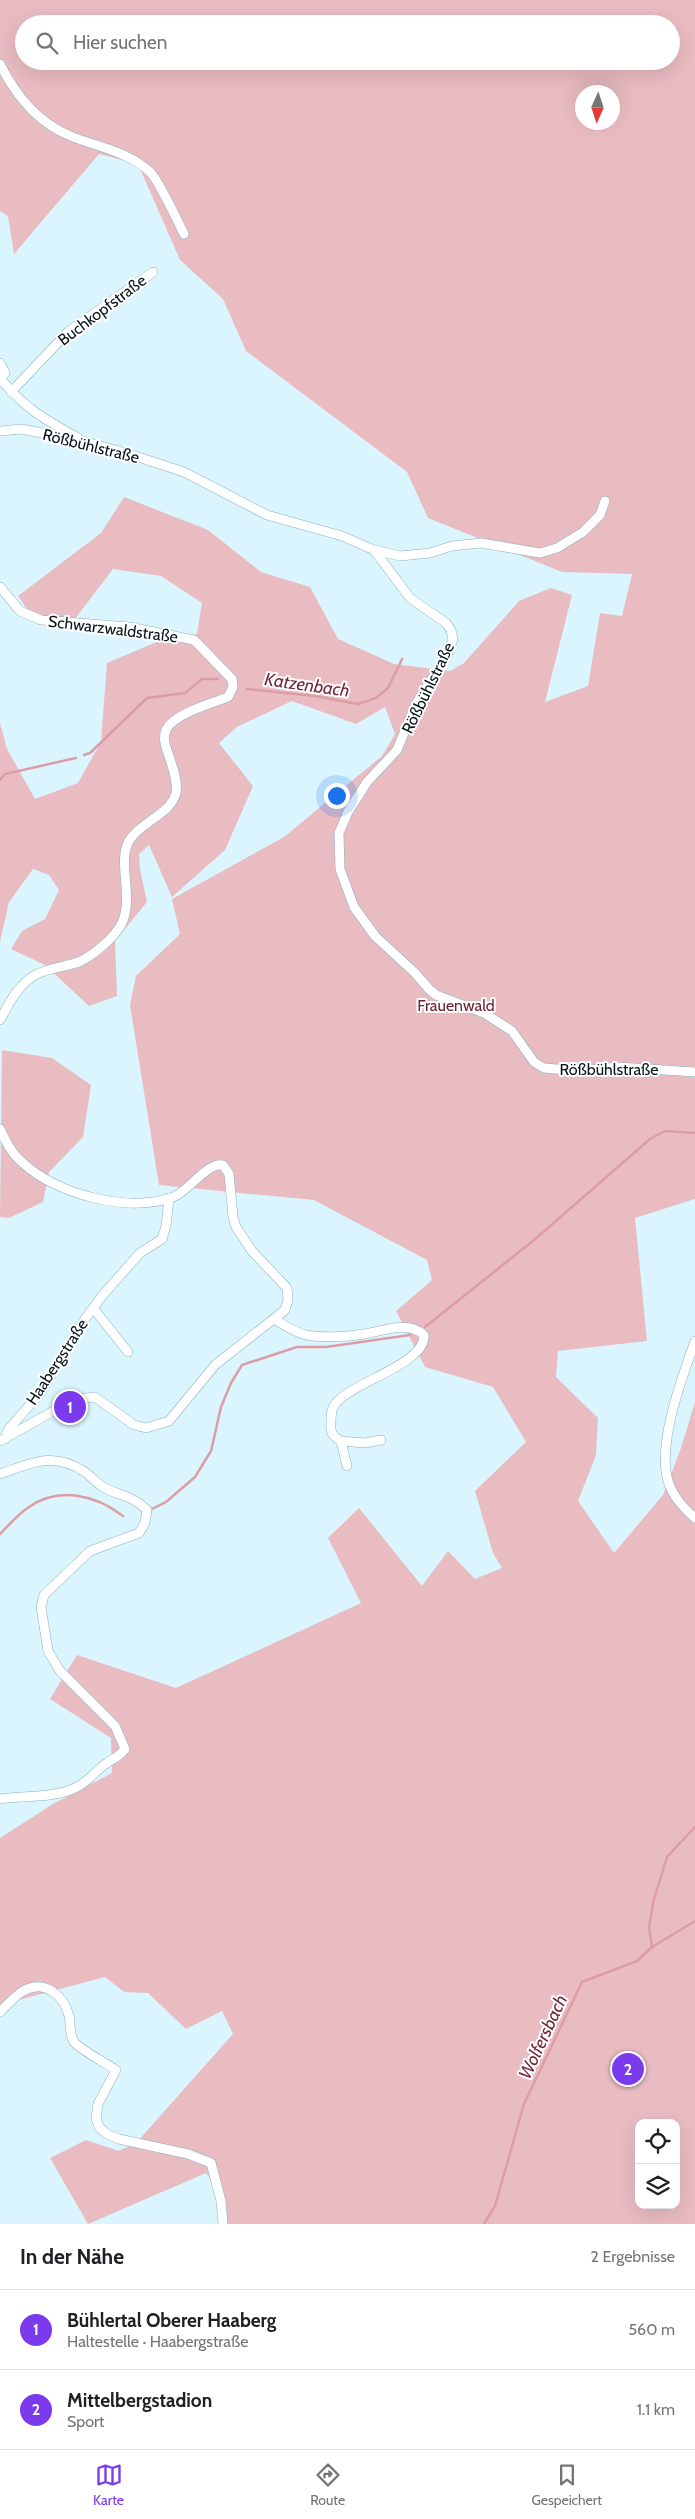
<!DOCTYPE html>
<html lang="de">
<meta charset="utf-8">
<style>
body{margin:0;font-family:Cabin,sans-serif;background:#f2f2f2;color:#202124}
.controls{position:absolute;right:15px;bottom:15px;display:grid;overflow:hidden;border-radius:10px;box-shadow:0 5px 20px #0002}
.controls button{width:45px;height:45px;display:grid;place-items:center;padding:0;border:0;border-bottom:1px solid #e0e0e0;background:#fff;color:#202124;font:25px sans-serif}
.compass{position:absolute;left:575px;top:85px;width:45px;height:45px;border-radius:50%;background:#fff;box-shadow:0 5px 20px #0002;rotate:183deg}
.you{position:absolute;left:336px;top:795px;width:18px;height:18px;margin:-12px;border:4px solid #fff;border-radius:50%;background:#1a73e8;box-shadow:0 0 0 8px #1a73e833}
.badge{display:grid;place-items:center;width:32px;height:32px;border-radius:50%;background:#7c3aed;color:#fff;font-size:16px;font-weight:700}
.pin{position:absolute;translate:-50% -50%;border:2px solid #fff;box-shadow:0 1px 5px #0006}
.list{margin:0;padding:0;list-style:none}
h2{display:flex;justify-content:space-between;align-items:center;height:65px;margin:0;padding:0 20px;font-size:21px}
h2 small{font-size:16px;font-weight:400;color:#757577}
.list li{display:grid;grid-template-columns:32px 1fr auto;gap:15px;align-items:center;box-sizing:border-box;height:80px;padding:0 20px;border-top:1px solid #e0e0e0}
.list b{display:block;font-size:19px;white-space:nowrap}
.list p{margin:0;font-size:16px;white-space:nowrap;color:#757577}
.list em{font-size:16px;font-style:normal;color:#757577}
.icon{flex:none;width:28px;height:28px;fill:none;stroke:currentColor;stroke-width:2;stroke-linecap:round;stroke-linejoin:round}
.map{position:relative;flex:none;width:695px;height:2224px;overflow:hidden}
.search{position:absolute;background:#fff;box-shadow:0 5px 20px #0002;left:15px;right:15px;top:15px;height:55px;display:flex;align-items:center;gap:12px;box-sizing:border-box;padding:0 18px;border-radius:28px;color:#757577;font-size:19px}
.sheet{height:225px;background:#fff}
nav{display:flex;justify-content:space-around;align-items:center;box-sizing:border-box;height:70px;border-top:1px solid #e0e0e0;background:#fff;font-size:14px;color:#757577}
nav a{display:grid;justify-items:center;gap:2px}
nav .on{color:#7c3aed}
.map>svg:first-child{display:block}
</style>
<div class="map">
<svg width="695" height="2224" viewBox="0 0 695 2224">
<rect width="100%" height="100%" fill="#dbf5fe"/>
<!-- green -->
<g fill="#e9bcc2" fill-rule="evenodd">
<path d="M0,0H695V1199L635,1218L647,1341L558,1351L556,1377L598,1418L596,1455L578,1501L614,1553L663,1495L681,1448L695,1402V2224H226L224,2196L206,2173L88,2224L50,2158L86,2140L119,2151L137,2142L233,2034L222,2011L186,2029L148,1993L124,1992L105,1977L0,2005V1838L53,1804L112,1773L111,1738L50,1699L77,1655L176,1688L361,1603L328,1538L359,1508L422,1586L448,1551L475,1579L502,1568L493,1553L475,1491L526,1442L493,1387L425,1367L396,1311L432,1280L427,1260L314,1200L159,1185L130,1005L136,976L180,934L172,899L284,837L382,756L395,734L385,707L356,724L292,701L237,727L219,743L253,786L225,850L172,897L149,845L139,854L140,869L147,902L115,941L117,996L89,1006L45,965L11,949L22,931L45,919L59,890L49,875L33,869L9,902L0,942V723L7,749L35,799L78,783L101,742L107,663L159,641L197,634L202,603L161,576L113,569L71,624L38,625L18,596L101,533L124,497L208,530L261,572L310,587L338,639L394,664L450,671L464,663L519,601L551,588L572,595L545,702L588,686L600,613L622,616L632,574L562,572L428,518L407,472L246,351L223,299L180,260L138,164L99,154L14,254L8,216L0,211ZM24,24H671V61H24ZM582,92H612V122H582ZM639,2123H676V2205H639Z"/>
<path d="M2,1050L52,1058L91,1085L83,1137L49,1172L43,1202L9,1218L0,1217Z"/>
</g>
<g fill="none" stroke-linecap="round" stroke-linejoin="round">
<!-- stream -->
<g stroke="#dd9da6" stroke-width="2.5">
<path d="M247,689L315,696L358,704L376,698L388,688L402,659"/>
<path d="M84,755L90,753L147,698L185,693L202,679H218"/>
<path d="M0,780L5,774L76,758"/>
<path d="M425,1327L534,1240L650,1139L665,1131L695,1133"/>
<path d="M152,1509L166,1502L195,1477L211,1451L221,1407L231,1383L242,1365L297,1347H326L410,1335"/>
<path d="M0,1534C9,1525 18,1514 29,1507C59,1486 96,1495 123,1516"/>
<path d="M652,1947L649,1927L654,1899L667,1857L695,1827"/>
<path d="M484,2224L495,2206L524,2104L582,1982L637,1961L652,1947L695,1921"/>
</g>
<!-- minor casing -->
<g stroke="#87b1be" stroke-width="10">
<g id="minor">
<path d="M0,64C15,94 36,121 68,135C96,147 129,151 151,173C160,183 177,220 184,234"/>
<path d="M0,363L5,373L0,378"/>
<path d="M0,378C24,408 44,419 78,438"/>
<path d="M11,392L69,331L153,272"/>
<path d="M0,431L21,429L83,441L126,453L184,472L267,515L342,536L374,550L400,556L430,553L452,546L481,543L540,553L557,548L583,532L600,515L605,501"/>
<path d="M374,550L410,598L446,623L451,630L453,639L447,655L416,704L397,750L367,782L348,812L339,833L340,869L354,907L375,936L415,973L429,989L436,995L484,1013L512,1031L534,1062L544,1068L582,1071L617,1067L695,1072"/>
<path d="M0,587L20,611L41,620L129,627L194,640L232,679L233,687L228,697C212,703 173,714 166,730C162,740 167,750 170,759C173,769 178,782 176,793C171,814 139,823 129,841C117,862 134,897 122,923C115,937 95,954 81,961C67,967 51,967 37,974C18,984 10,1002 0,1020"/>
<path d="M0,1129C6,1142 12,1154 23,1163C57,1195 129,1213 173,1197C189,1191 207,1162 223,1165L229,1174L233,1217L236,1227L252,1251L287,1288L288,1300L285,1310L215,1365L169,1421L146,1428L134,1425L95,1397L75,1399L0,1441"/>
<path d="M93,1308L128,1352"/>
<path d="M274,1319C284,1325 294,1332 306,1335C322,1338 347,1337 364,1334C384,1331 407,1320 424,1335C426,1364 352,1382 335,1404C331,1409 331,1416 331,1422C330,1432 332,1436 341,1441L347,1466"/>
<path d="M695,1341C682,1378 657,1443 668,1481C672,1495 684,1509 695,1518"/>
<path d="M5,1439L8,1430L41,1392L85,1319L102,1296L140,1253L162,1239L166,1226L169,1198"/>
<path d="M341,1441L365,1443L381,1440"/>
<path d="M0,1474C32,1463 53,1451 85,1472C91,1476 96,1483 103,1487C121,1497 130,1494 147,1510L145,1523L139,1533L90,1551L44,1595L41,1607L48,1651L60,1671L115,1726L125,1749C119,1757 114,1758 107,1763C96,1770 89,1781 77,1787C54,1799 24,1795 0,1799"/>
<path d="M0,2012C7,2005 15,1996 23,1991C44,1979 64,1995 69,2016C71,2024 69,2034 74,2042C79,2049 106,2063 116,2070L98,2104L96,2118L99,2127L107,2134L119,2139L188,2154L211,2163L221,2201L223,2224"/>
</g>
</g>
<!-- minor -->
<use href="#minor" stroke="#fff" stroke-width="9"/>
</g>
<g text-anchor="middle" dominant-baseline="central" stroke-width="4" stroke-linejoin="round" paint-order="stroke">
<!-- street labels -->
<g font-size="16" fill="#05151a" stroke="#fff">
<text transform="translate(102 310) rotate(-37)">Buchkopfstraße</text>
<text transform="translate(91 446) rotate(14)">Rößbühlstraße</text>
<text transform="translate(113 629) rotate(7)">Schwarzwaldstraße</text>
<text transform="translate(428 688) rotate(-64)">Rößbühlstraße</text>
<text x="609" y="1069">Rößbühlstraße</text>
<text transform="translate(57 1362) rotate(-57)">Haabergstraße</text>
</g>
<!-- park labels -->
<g font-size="16" fill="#6e2335" stroke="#fff">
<text x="456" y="1005">Frauenwald</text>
</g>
<!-- water labels -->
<g font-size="18" font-style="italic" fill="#732839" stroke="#fff">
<text transform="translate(307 685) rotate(8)">Katzenbach</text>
<text transform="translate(543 2037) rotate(-65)">Wolfersbach</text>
</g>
</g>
</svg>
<div class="controls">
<button><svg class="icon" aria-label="locate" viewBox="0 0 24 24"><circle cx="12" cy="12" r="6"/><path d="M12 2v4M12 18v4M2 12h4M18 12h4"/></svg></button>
<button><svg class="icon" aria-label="layers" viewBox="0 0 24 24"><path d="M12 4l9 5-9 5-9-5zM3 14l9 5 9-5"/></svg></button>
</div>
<svg class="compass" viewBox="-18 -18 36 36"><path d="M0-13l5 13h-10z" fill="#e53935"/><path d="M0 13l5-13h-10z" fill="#757577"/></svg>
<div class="you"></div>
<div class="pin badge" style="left:70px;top:1407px">1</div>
<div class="pin badge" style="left:628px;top:2069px">2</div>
<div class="search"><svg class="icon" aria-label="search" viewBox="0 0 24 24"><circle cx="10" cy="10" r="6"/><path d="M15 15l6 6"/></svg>Hier suchen</div>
</div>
<section class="sheet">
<h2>In der Nähe<small>2 Ergebnisse</small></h2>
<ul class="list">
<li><span class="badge">1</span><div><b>Bühlertal Oberer Haaberg</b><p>Haltestelle · Haabergstraße</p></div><em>560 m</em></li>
<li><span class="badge">2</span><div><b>Mittelbergstadion</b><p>Sport</p></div><em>1.1 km</em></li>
</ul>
</section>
<nav>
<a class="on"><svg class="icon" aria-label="map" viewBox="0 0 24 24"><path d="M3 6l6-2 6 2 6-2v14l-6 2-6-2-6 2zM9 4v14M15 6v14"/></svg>Karte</a>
<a><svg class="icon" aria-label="directions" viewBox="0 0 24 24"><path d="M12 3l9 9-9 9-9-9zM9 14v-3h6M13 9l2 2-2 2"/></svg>Route</a>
<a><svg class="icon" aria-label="saved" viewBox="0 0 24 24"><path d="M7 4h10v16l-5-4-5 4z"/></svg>Gespeichert</a>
</nav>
